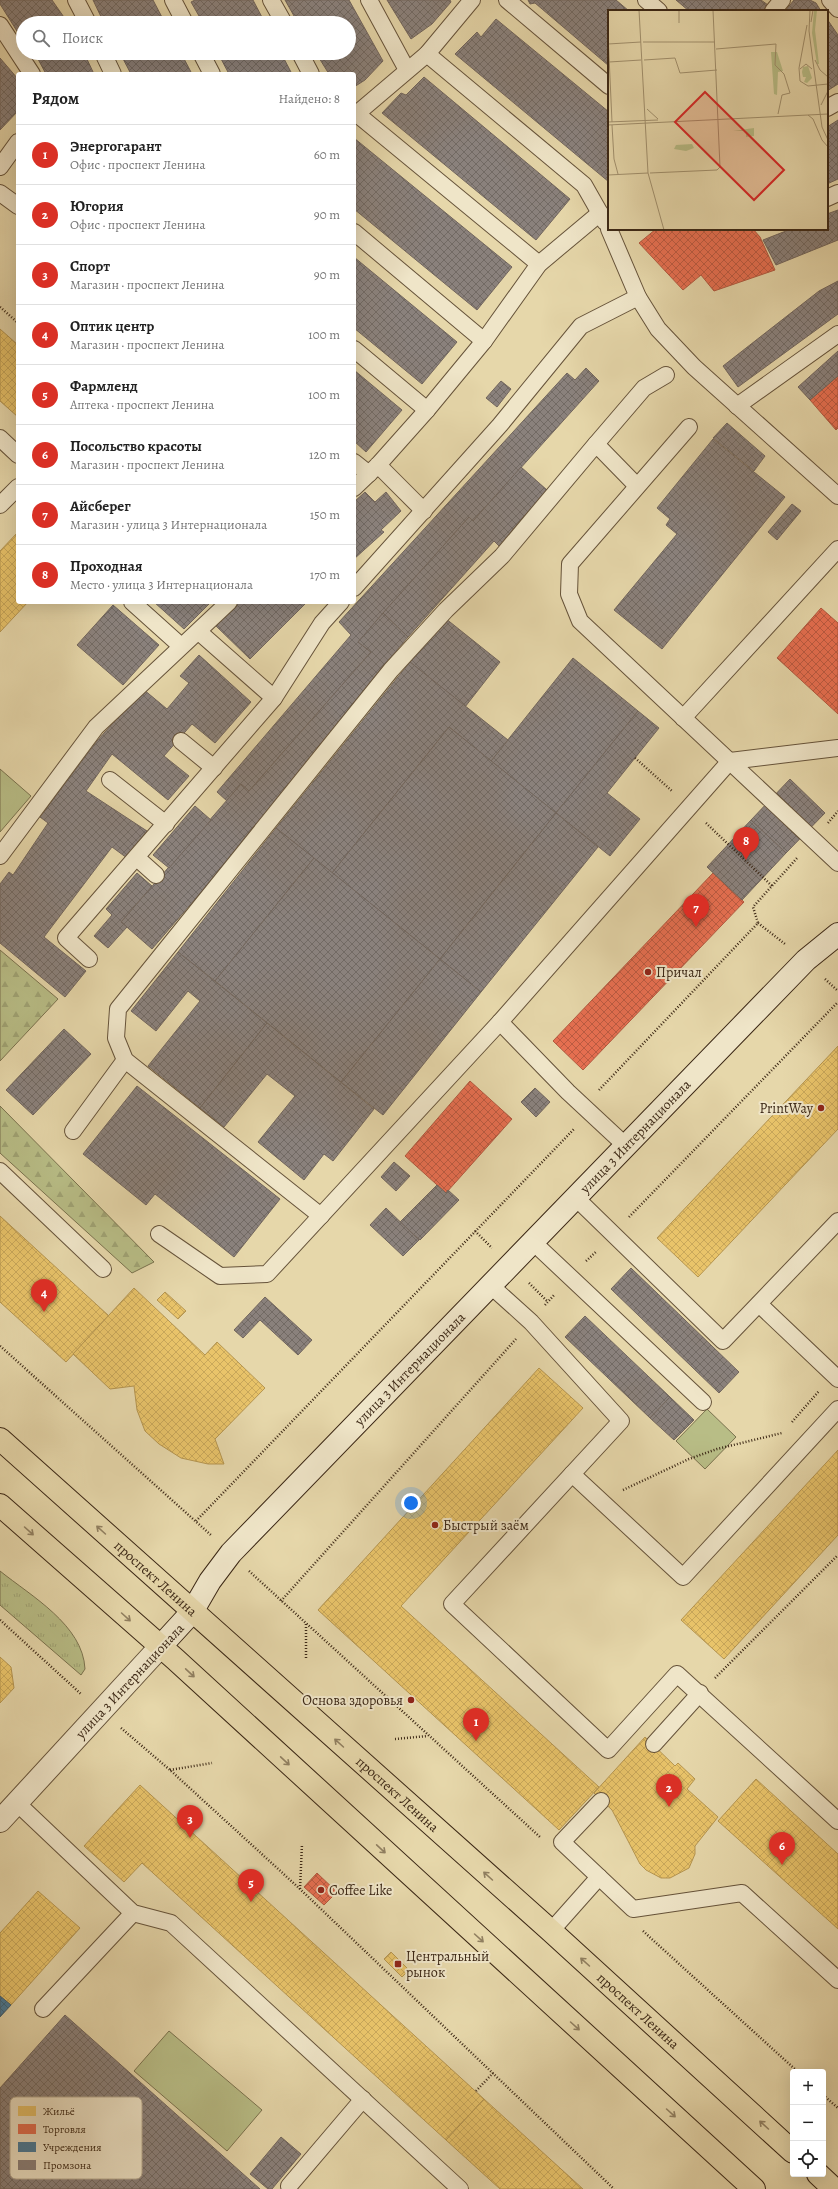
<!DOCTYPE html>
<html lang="ru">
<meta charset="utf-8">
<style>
body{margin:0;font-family:Alegreya,serif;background:#f2f2f2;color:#222}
.controls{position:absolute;right:12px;bottom:12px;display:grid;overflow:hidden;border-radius:4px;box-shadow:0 4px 16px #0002}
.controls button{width:36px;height:36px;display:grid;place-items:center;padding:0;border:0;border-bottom:1px solid #e0e0e0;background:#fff;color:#222;font:20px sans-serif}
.you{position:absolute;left:411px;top:1503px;width:14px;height:14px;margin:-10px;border:3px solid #fff;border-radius:50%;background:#1a73e8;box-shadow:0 0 0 6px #1a73e833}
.badge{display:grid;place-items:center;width:26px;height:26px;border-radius:50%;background:#d93025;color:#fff;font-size:13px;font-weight:700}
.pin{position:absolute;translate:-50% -33px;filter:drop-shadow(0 1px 2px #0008)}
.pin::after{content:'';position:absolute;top:21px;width:14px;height:12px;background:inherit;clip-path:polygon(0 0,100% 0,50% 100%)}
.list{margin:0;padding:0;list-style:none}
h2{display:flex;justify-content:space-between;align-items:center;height:52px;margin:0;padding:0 16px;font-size:17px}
h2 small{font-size:13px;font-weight:400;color:#767676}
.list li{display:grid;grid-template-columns:26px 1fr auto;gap:12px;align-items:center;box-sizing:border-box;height:60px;padding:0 16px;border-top:1px solid #e0e0e0}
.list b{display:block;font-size:15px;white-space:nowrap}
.list p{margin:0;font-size:13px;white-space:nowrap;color:#767676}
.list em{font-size:13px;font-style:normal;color:#767676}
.icon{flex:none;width:22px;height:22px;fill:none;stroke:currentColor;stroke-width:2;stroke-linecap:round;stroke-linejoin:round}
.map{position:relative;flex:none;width:838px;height:2189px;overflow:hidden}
.search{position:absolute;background:#fff;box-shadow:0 4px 16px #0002;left:16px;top:16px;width:340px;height:44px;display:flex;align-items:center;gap:10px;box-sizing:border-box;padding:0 14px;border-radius:22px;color:#767676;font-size:15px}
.panel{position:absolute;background:#fff;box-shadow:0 4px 16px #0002;left:16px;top:72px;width:340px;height:532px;border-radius:4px}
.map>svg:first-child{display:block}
</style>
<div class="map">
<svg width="838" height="2189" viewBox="0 0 838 2189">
<defs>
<pattern id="grass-tufts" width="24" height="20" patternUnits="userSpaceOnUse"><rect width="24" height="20" fill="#b8bd86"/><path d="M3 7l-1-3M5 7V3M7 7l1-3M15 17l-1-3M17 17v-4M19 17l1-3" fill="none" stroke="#9fa273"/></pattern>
<pattern id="forest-firs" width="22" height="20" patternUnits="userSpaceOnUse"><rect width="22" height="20" fill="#b8bd86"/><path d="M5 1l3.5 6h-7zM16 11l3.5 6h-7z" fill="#9fa273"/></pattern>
<pattern id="homes-cross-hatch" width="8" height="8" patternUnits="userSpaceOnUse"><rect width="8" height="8" fill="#e9c46a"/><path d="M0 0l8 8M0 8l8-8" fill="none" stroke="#c9a85b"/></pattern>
<pattern id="shops-cross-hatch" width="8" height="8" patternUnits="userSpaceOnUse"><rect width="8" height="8" fill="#e76f51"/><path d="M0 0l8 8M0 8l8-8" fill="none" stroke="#bc5b42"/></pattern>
<pattern id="public-cross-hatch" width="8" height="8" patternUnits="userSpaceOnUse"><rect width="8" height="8" fill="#457b9d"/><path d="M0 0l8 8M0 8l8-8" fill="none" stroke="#3b657f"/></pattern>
<pattern id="industry-cross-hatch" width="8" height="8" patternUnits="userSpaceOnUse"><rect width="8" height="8" fill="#8a817c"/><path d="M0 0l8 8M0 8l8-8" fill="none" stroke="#726a64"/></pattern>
</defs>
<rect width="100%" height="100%" fill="#e6d7aa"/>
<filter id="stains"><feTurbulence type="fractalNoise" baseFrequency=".005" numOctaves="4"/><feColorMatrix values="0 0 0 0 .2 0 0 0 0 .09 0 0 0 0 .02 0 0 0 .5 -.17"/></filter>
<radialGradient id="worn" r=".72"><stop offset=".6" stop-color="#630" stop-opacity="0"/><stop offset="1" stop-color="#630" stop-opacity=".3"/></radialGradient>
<!-- grass -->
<path fill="url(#grass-tufts)" stroke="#7a724e" d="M0,1571C31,1596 83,1625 85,1669L81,1675L0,1605Z"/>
<!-- forest -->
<g fill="url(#forest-firs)" stroke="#7a724e">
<path d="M0,950L58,999L0,1061Z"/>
<path d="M0,1106L154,1262L132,1273L0,1153Z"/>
</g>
<!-- garden -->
<g fill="#b8bd86" stroke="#7a724e">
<path d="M0,769L31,796L0,832Z"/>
<path d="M707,1409L736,1437L705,1469L676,1441Z"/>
<path d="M169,2031L262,2110L227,2151L134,2071Z"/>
</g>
<!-- homes -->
<g fill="url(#homes-cross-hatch)" stroke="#b59550">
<path d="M0,329L18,345V417L0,401Z"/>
<path d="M18,532V602H28L0,632V551Z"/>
<path d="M838,1046V1129L698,1277L657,1238Z"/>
<path d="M0,1216L109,1316L66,1362L0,1302Z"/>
<path d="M134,1288L205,1355L217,1342L265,1388L215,1439L224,1464H208L181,1458L159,1444L145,1431L137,1410L134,1386L110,1389L73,1354Z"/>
<path d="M165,1292L186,1311L178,1319L157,1300Z"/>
<path d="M539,1368L583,1408L401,1606L599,1787L559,1830L318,1610Z"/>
<path d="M838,1450V1535L724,1659L681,1620Z"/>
<path d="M0,1657L11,1667L14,1688L0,1703Z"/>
<path d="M645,1737L675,1766L678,1763L695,1779L687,1789L718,1817L695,1846V1854L689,1868L670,1878H661L646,1870L640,1864L612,1810L594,1793Z"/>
<path d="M756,1779L838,1854V1929L718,1821Z"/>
<path d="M140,1785L484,2099L446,2140L142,1863L124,1882L84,1846Z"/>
<path d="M38,1891L80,1928L11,2005L0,1996V1933Z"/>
<path d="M391,1952L409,1970L402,1977L384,1959Z"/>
<path d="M484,2099L583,2189H500L446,2140Z"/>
</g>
<!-- shops -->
<g fill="url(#shops-cross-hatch)" stroke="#b3593f">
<path d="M656,229H753L760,237L775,270L714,291L701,275L683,290L639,243Z"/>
<path d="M838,375V428L836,430L810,400Z"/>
<path d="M821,608L838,623V714L777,658Z"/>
<path d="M713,873L744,902L583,1070L553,1041Z"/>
<path d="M470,1081L512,1119L446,1193L405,1156Z"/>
<path d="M317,1873L337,1892L324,1905L304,1887Z"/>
</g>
<!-- public -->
<path fill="url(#public-cross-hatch)" stroke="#426274" d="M0,1996L11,2005L0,2017Z"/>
<!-- industry -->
<g fill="url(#industry-cross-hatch)" stroke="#72665d">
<path d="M0,0H52L68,23H23V34L20,36L0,4Z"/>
<path d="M93,0H153L165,23H104Z"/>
<path d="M195,0H253L265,23H203L191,2Z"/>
<path d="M285,0H349L383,61L365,80L354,87V74H329L316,53H349V23H298Z"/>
<path d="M387,0H450L451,2L432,24L411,39Z"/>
<path d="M528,0H616L629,11H609V66L535,3L530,4Z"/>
<path d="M676,0H761L768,5L763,11H689Z"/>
<path d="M794,0H810L816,3L821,11H785Z"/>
<path d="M496,19L609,112V182L455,54L477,32L481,37Z"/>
<path d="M827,19L838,35V84L827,91Z"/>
<path d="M48,53H84L94,74H46L38,59Z"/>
<path d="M120,53H181L192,74H131Z"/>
<path d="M218,53H281L292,74H229Z"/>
<path d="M0,58L18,79V111L0,130Z"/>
<path d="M424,77L570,199L536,240L382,113L401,93L406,95Z"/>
<path d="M838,120V179L827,184V127Z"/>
<path d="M354,138L512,267L477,310L354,209Z"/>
<path d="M838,210V240L776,265L763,240L791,229H827V214Z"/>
<path d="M354,257L457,342L422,384L354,328Z"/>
<path d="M838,281V314L738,387L723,366L819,291Z"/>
<path d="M838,351V376L810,400L798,387Z"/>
<path d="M586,368L599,381L473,521L469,517L358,642L371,652L249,791L241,784L227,801L217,792L351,635L339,622L567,373L575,380Z"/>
<path d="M354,370L402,410L366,452L354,441Z"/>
<path d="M501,381L511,389L497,407L486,398Z"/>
<path d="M727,423L765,456L754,471L713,438Z"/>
<path d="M713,439L785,497L662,649L614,610L677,534L666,525L670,519L657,508Z"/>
<path d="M521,467L547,490L499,546L494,541L408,637L383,613L469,517L473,521Z"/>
<path d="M365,492L375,502L386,492L401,511L381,530L384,532L354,559V502Z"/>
<path d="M792,504L801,511L777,540L768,532Z"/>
<path d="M154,602H211L184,629Z"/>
<path d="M238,602H307L250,659L215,625Z"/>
<path d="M113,605L159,645L123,685L77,645Z"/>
<path d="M383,613L408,637L385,664L302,775L152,949L121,922L241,784L249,791L371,652L358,642Z"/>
<path d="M445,618L500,662L465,707L410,662Z"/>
<path d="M199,655L251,702L215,743L192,724L164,756L189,776L168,800L112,754L86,791L147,831L127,858L112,847L44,937L86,971L65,997L0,943V884L9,872L13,875L48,823L40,817L97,741L143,689L167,709L189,683L180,676Z"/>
<path d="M573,658L638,711L556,813L491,761Z"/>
<path d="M410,662L508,740L491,761L449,727L332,873L276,828Z"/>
<path d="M638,711L659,728L607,793L640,819L610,856L556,813Z"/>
<path d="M449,727L556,813L440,959L332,873Z"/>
<path d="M790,779L825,813L786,853L751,820Z"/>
<path d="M195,806L211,820L169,868L153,855Z"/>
<path d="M556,813L598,847L481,992L440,959Z"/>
<path d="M751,820L786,853L742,900L707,867Z"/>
<path d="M276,828L314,858L215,981L178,952Z"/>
<path d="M314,858L440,959L341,1082L215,981Z"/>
<path d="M137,873L152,886L121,922L127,927L108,948L94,936L112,915L106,909Z"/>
<path d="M178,952L267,1023L200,1108L148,1066L200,1001L188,991L156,1031L131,1011Z"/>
<path d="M440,959L481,992L383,1115L341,1082Z"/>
<path d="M267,1023L374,1109L333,1161L324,1154L304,1180L258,1142L295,1096L267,1074L224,1127L200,1108Z"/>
<path d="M64,1029L91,1054L33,1115L6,1090Z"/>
<path d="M137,1086L280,1199L234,1257L155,1194L146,1205L83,1154Z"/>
<path d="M535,1088L550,1102L536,1117L521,1102Z"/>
<path d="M394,1162L410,1176L396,1191L381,1177Z"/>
<path d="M437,1185L446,1193L448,1190L459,1200L420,1240L400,1222Z"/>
<path d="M386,1208L419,1240L403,1256L370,1225Z"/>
<path d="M631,1268L739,1372L719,1393L611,1289Z"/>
<path d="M265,1297L312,1340L298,1355L260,1320L243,1338L234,1330Z"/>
<path d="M585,1316L670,1397L650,1418L565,1337Z"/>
<path d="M670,1397L694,1420L674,1440L650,1418Z"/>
<path d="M65,2015L260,2189H0V2088Z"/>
<path d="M281,2137L301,2154L272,2189H268L250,2174Z"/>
</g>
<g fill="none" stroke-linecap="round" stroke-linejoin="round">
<!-- lane casing -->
<g stroke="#66533a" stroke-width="18">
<g id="lane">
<path d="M76,0L88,23"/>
<path d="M173,0L185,23"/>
<path d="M271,0L284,23"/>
<path d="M369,0L407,70"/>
<path d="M507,0L609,86"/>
<path d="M646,0L659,11"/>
<path d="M830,0L838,9"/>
<path d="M773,11L782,0"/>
<path d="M0,25L32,74"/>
<path d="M103,53L113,74"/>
<path d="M201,53L212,74"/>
<path d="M300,53L311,74"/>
<path d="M427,54L584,185L605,222"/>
<path d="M827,108L838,102"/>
<path d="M357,114L539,264"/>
<path d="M354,116L427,54L472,0"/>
<path d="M0,167L18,142"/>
<path d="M0,193L18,206"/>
<path d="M827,198L838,193"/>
<path d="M609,229L638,297L658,329L694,367L838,496"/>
<path d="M354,232L484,341"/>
<path d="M354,349L427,410"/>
<path d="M737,406L838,334"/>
<path d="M689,427L570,564L569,594L580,621L838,863"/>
<path d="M0,438L18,455"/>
<path d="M596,444L644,388L666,375"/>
<path d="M354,462L369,474"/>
<path d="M378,465L424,511"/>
<path d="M354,488L378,465L427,410L484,341L539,264L600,213"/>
<path d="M0,505L18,487"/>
<path d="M354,588L500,425L581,326L638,297"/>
<path d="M132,602L181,646"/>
<path d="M199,632L274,698"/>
<path d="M683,718L838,549"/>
<path d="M181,741L214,768"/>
<path d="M110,780L166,824"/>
<path d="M0,856L96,727L229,602"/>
<path d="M137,858L156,875"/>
<path d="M89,959L66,938L274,698L322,623L341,602"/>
<path d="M500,1022L568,1092L626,1146"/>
<path d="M73,1131L125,1060"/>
<path d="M0,1171L103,1269"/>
<path d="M576,1198L723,1341L838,1221"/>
<path d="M321,1216L125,1060L116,1038L118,1009L391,670L446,610L502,556L596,444L637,486"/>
<path d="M159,1234L220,1276L267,1274L500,1022L730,761L838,748"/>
<path d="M533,1242L703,1402"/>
<path d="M490,1285L531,1322L621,1421L452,1604L608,1750L677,1674L838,1821"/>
<path d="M759,1304L838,1379"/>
<path d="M572,1474L683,1577L838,1409"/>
<path d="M654,1744L700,1693"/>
<path d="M601,1801L562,1842L633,1909L742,1893L838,1980"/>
<path d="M17,1803L133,1913L171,1923L460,2189"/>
<path d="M551,1931L599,1877"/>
<path d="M43,2009L133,1913"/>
<path d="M289,2186L363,2099"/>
</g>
</g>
<!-- street casing -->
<g stroke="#66533a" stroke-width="24">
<path id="street" d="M0,1821L160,1647"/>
</g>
<!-- secondary casing -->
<g stroke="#3b2715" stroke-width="24">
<g id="secondary">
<path id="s1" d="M160,1647L192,1612L210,1581L231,1553L806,960L838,934"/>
</g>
</g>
<!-- primary casing -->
<g stroke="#3b2715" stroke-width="24">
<g id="primary">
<path id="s2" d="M0,1439L551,1931L793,2152"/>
<path d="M0,1505L175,1659L754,2189"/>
<path d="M818,2174L834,2189"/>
</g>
</g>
<!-- path -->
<g stroke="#3b2715" stroke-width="2.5" stroke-dasharray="1 2" stroke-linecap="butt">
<path d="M0,307L18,323"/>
<path d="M635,758L673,792"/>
<path d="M706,823L772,886"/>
<path d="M828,823L838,811"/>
<path d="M758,923L785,944"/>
<path d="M825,979L838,991"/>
<path d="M599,1090L758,923L753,907L798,857"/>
<path d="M629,1217L838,1002"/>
<path d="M475,1231L492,1248"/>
<path d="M586,1261L597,1251"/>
<path d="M529,1283L548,1302"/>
<path d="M545,1305L555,1294"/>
<path d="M0,1346L212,1536"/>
<path d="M792,1422L819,1391"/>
<path d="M623,1490L689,1459L717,1449L782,1433"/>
<path d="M196,1521L574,1129"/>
<path d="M249,1571L540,1837"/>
<path d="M281,1601L516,1339"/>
<path d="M0,1620L81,1694"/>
<path d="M306,1624V1659"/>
<path d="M715,1678L838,1555"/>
<path d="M121,1728L170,1770L300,1889L614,2189"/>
<path d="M395,1739L428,1736"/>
<path d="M170,1770L212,1763"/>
<path d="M300,1889L302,1844"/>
<path d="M643,1931L798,2072"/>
<path d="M476,2091L493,2073"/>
<path d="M823,2095L838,2108"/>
</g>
<!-- lane -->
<use href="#lane" stroke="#efe5c8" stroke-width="16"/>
<!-- street -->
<use href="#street" stroke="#efe5c8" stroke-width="22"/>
<!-- secondary -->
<use href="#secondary" stroke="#efe5c8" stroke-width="22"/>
<!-- primary -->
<use href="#primary" stroke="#e6d7aa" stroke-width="22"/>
</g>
<!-- one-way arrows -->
<defs><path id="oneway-shaft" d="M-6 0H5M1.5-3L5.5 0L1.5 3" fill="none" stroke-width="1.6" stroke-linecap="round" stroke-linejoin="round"/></defs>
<g stroke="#907f60">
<use href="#oneway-shaft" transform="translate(101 1530) rotate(-138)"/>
<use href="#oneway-shaft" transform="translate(29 1531) rotate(42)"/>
<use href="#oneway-shaft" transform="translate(126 1617) rotate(42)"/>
<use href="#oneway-shaft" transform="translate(190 1673) rotate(43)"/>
<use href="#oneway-shaft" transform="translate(339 1743) rotate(-138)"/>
<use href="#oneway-shaft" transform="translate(285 1761) rotate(43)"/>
<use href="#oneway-shaft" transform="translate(381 1849) rotate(43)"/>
<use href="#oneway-shaft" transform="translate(488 1876) rotate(-138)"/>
<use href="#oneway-shaft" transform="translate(479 1938) rotate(42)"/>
<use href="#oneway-shaft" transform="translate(585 1962) rotate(-138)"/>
<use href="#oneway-shaft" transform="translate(575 2026) rotate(42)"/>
<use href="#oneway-shaft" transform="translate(671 2113) rotate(42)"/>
<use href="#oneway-shaft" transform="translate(764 2125) rotate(-138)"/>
</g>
<!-- markers -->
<g fill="#8f2418" stroke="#efe5c8" stroke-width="1.5">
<circle cx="648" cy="972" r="4"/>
<circle cx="821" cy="1108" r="4"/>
<circle cx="435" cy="1525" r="4"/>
<circle cx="411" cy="1700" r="4"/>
<circle cx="321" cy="1890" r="4"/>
<rect x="394" y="1960" width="8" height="8" rx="2"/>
</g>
<g text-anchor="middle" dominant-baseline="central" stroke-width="4" stroke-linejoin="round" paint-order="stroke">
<!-- poi labels -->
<g font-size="14" fill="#3b2715" stroke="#efe5c8" text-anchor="start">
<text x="656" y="972">Причал</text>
<text x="813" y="1108" text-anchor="end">PrintWay</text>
<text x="443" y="1525">Быстрый заём</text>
<text x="403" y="1700" text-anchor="end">Основа здоровья</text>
<text x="329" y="1890">Coffee Like</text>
<text x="406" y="1956">Центральный<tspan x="406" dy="16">рынок</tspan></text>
</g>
<!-- street labels -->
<g font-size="14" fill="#3b2715" stroke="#efe5c8">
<text stroke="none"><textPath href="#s1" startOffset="699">улица 3 Интернационала</textPath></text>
<text stroke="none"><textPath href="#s1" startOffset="375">улица 3 Интернационала</textPath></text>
<text stroke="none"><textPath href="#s2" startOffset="209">проспект Ленина</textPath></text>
<text transform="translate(130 1681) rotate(-47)">улица 3 Интернационала</text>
<text stroke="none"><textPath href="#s2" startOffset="533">проспект Ленина</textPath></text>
<text stroke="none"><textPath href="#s2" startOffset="857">проспект Ленина</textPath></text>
</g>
</g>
<!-- overview -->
<g transform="translate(608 10)">
<rect width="220" height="220" fill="#e6d7aa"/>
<path d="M206,0H209L207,20L211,54H209L204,23Z" fill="#b8bd86"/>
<path d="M163,42H169L175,61L170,62L169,85L166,84ZM200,56L204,68L199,73L196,72L198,67H195L194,62L195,57ZM146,118V126L138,127V121H125Z" fill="#b8bd86"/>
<path d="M84,134L86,138L78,141L66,139L68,135Z" fill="#b8bd86"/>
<path fill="none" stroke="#a2916e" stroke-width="1" d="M31,0L40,163L56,220M71,0V13M202,0L201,21L205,52L214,117L220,130M203,12L205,0M199,15L191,58L192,71L200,76L220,74M0,24L4,112M35,32H107M0,34L33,32M108,39L168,34L167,55L176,64L182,83L174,85L170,104M36,50L67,48L72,63L109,60M207,50L212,60L220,67M1,52L33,50M192,59L198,54L204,59M213,95L220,81M39,99L50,109M200,105L205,109L214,130L220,137M0,112L50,110M0,115L220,104M4,115L6,149L10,164M42,163L109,160L112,157L105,0M0,165L40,163"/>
<path fill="#d62828" fill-opacity="0.15" stroke="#d62828" stroke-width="2" d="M97,82L176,160L146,190L67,112Z"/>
<rect width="220" height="220" fill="none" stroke="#3b2715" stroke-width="2"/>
</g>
<!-- legend -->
<rect x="10" y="2097" width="132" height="82" rx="6" fill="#efe5c8" stroke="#b9ac92" stroke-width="1"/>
<rect x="18" y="2106" width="18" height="10" fill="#e9c46a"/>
<rect x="18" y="2124" width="18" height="10" fill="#e76f51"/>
<rect x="18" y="2142" width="18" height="10" fill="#457b9d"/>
<rect x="18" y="2160" width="18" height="10" fill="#8a817c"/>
<g font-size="11" fill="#3b2715">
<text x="43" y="2115">Жильё</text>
<text x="43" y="2133">Торговля</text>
<text x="43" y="2151">Учреждения</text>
<text x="43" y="2169">Промзона</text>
</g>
<rect width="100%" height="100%" filter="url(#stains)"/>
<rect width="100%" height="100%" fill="url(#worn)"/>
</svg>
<div class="controls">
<button>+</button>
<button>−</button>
<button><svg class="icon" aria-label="locate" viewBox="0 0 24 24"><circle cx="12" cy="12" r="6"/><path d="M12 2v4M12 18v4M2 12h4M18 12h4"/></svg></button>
</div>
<div class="you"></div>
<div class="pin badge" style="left:476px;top:1741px">1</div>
<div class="pin badge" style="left:669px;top:1807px">2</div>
<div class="pin badge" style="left:190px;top:1838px">3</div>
<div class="pin badge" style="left:44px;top:1312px">4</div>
<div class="pin badge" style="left:251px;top:1902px">5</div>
<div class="pin badge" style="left:782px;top:1865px">6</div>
<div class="pin badge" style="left:696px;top:927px">7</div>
<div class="pin badge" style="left:746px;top:860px">8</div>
<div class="search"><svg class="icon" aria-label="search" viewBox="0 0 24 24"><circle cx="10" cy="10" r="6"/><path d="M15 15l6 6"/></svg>Поиск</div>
<section class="panel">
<h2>Рядом<small>Найдено: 8</small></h2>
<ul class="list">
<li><span class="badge">1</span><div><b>Энергогарант</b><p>Офис · проспект Ленина</p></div><em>60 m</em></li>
<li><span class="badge">2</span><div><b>Югория</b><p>Офис · проспект Ленина</p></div><em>90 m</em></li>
<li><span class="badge">3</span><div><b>Спорт</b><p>Магазин · проспект Ленина</p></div><em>90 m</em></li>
<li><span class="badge">4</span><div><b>Оптик центр</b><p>Магазин · проспект Ленина</p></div><em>100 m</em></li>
<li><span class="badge">5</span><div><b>Фармленд</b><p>Аптека · проспект Ленина</p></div><em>100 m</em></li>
<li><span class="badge">6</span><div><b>Посольство красоты</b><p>Магазин · проспект Ленина</p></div><em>120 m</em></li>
<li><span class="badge">7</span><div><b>Айсберег</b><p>Магазин · улица 3 Интернационала</p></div><em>150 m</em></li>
<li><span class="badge">8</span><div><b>Проходная</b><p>Место · улица 3 Интернационала</p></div><em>170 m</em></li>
</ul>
</section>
</div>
